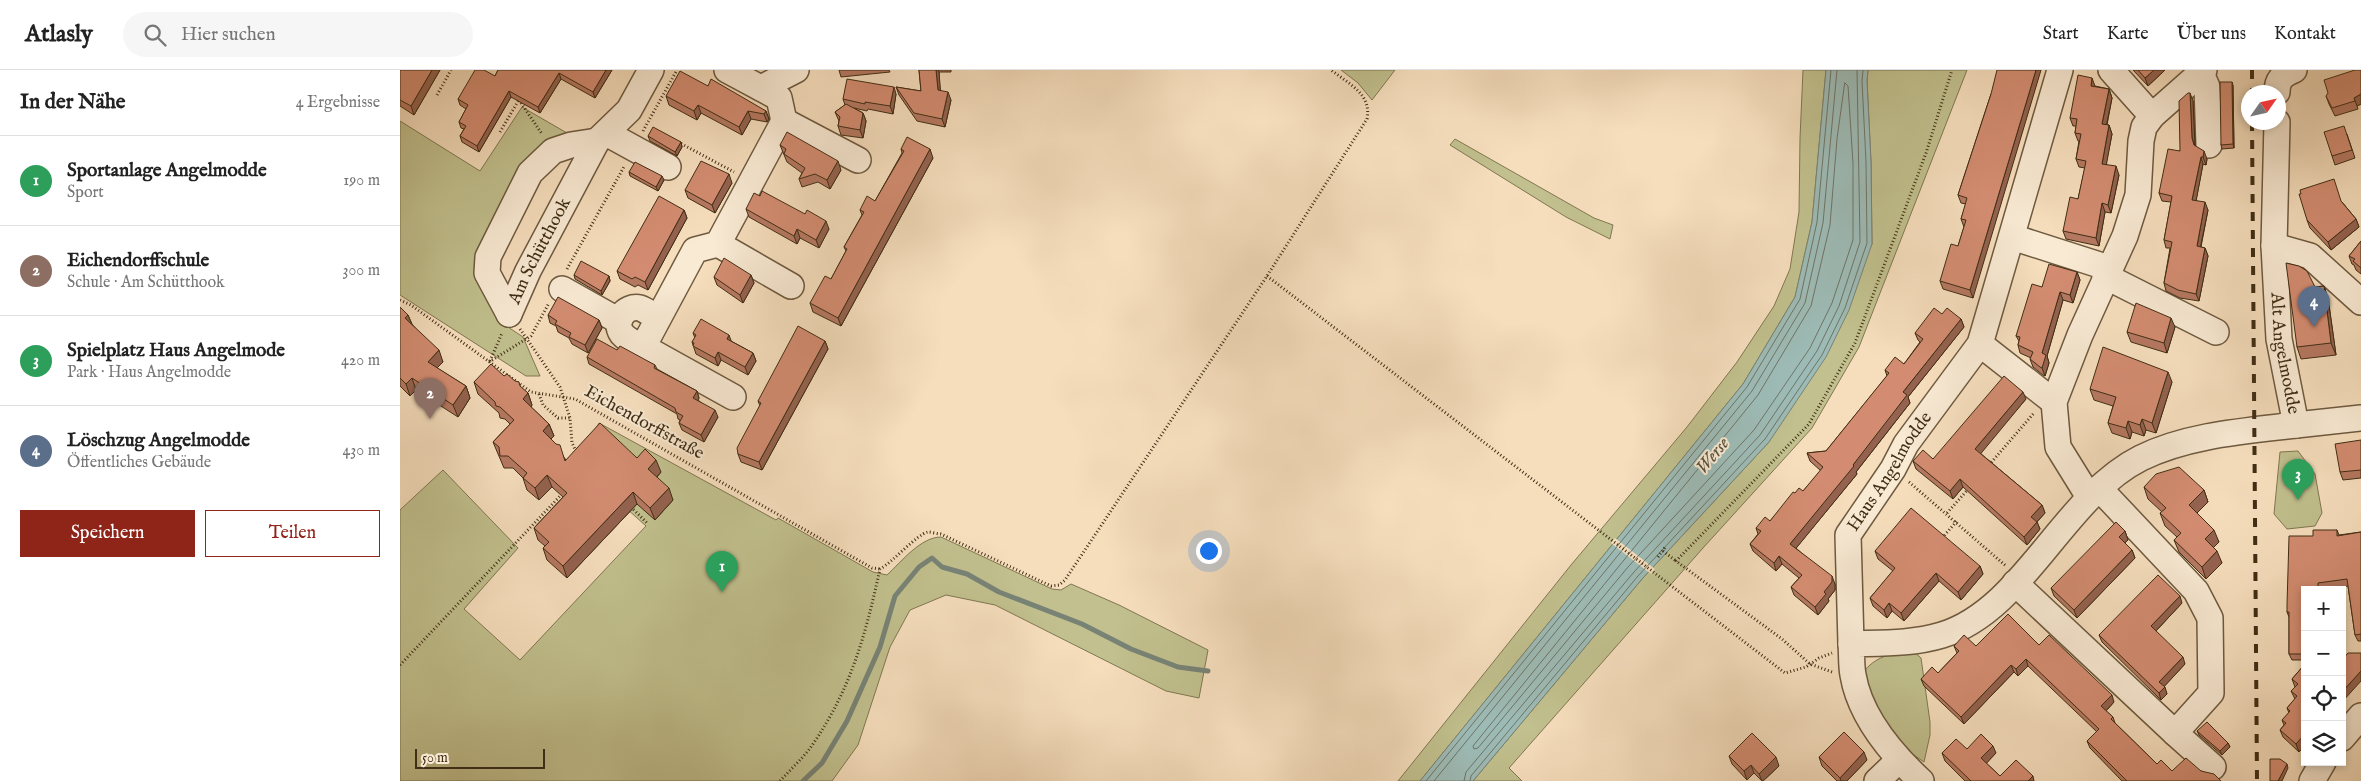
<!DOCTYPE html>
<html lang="de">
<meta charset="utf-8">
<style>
body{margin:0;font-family:"IM FELL English",serif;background:#f6f6f6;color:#222}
.controls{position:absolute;right:15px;bottom:15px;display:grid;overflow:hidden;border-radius:0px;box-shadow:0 2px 8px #0003}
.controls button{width:45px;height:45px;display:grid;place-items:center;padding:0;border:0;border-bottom:1px solid #e0e0e0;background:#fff;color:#222;font:25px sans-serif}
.compass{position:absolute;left:1841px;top:15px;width:45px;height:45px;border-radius:50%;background:#fff;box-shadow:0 2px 8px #0003;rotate:56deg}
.scale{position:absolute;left:15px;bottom:12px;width:130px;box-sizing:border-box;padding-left:5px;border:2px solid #402e15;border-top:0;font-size:14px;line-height:18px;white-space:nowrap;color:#402e15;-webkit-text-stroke:4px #f9ead4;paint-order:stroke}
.you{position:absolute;left:808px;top:480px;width:18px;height:18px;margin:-12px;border:4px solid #fff;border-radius:50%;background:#1a73e8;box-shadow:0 0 0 8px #1a73e833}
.badge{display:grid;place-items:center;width:32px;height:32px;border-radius:50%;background:#8f2418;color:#fff;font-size:16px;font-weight:700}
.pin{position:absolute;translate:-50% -41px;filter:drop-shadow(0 1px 2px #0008)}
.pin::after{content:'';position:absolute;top:26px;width:18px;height:15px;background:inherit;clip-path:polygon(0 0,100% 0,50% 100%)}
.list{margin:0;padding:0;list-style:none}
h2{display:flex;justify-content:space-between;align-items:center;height:65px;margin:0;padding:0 20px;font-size:21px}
h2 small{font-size:16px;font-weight:400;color:#767676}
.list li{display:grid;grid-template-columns:32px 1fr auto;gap:15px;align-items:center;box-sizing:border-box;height:90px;padding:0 20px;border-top:1px solid #e0e0e0}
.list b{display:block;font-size:19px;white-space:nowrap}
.list p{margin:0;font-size:16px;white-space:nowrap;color:#767676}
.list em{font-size:16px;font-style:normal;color:#767676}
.actions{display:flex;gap:10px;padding:15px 20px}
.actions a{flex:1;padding:11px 0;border:1px solid #8f2418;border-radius:0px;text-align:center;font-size:18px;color:#8f2418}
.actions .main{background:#8f2418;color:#fff}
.icon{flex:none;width:28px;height:28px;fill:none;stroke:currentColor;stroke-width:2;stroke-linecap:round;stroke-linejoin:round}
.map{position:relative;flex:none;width:1961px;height:711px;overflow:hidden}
header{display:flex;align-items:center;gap:30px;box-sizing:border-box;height:70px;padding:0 25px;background:#fff;border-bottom:1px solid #e0e0e0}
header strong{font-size:24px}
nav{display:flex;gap:28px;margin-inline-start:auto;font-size:18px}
.search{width:350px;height:45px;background:#f6f6f6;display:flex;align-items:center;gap:12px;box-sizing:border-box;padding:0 18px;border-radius:28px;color:#767676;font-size:19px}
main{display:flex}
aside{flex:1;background:#fff}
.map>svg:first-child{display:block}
</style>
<header>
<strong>Atlasly</strong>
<div class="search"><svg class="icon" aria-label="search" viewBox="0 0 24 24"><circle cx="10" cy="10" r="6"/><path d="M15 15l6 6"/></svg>Hier suchen</div>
<nav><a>Start</a><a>Karte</a><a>Über uns</a><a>Kontakt</a></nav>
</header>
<main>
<aside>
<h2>In der Nähe<small>4 Ergebnisse</small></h2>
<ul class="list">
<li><span class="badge" style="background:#2e9e5b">1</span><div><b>Sportanlage Angelmodde</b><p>Sport</p></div><em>190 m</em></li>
<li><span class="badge" style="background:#8d6e63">2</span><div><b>Eichendorffschule</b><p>Schule · Am Schütthook</p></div><em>300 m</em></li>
<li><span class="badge" style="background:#2e9e5b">3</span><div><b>Spielplatz Haus Angelmode</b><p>Park · Haus Angelmodde</p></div><em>420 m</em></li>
<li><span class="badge" style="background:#5c6f8a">4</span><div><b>Löschzug Angelmodde</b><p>Öffentliches Gebäude</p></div><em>430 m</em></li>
</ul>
<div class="actions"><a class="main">Speichern</a><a>Teilen</a></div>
</aside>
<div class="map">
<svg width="1961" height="711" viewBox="0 0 1961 711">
<rect width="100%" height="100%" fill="#f6debd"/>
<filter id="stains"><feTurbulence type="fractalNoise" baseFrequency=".004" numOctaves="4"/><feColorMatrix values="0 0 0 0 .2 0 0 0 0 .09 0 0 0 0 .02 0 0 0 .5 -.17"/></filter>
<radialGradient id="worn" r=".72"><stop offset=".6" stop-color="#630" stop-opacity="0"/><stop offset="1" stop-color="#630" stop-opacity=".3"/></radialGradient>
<!-- green -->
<g fill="#c1c08e" stroke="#807752">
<path d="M941,0H995L972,30L958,13Z"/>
<path d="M1403,0H1426L1412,152L1395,227L1343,314L1020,711H998L1171,495L1287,357L1337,292L1374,236L1390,199L1399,142L1400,68Z"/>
<path d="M1468,0H1567L1459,277L1412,358L1303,478L1109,698L1122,711H1073L1242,509L1369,372L1472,174L1471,92L1467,11Z"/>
<path d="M122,37L167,63L90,158L91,233L108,257L123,267L140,306H126L0,225V51L80,101Z"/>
<path d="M1055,69L1194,148L1213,155L1210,169L1166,147L1050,75Z"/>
<path d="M199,353L376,450L378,448L473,502L487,505C502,491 521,467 541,467L652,519L661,520L671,514L719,535L808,580L799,628L766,621L595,535L546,525L510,540L490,577L458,675L432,711H0V440L43,400L118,478L64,539L120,590L246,456L176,393Z"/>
<path d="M1898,381L1915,404L1922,443L1915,456L1887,459L1874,444L1880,382Z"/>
<path d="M1513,581L1521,588L1530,652V665L1524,692L1505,679L1486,656L1466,624L1465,600C1478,585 1494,583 1513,581Z"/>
</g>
<!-- water -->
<path fill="#9dbbb6" stroke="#788376" d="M1426,0H1468L1467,11L1471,92L1472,174L1449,240L1426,287L1369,372L1242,509L1073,711H1020L1343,314L1395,227L1412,152Z"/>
<!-- pier -->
<path fill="#f6debd" d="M1215,468L1255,499L1251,504L1211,473Z"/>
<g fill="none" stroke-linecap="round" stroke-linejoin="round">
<!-- shore -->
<g stroke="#6e7466" stroke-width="1">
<path d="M1445,13L1448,16L1453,93V170L1432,233L1410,278L1354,360L1228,497L1078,678L1074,679L1073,676L1358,325L1411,236L1430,155L1437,69Z"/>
<path d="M1026,711L1347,317L1400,229L1417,152L1431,0"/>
<path d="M1034,711L1352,321L1405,233L1423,153L1437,0"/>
<path d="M1064,711L1066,702L1234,502L1360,365L1417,281L1439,236L1460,172L1457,0"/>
<path d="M1070,711L1071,706L1238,506L1365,369L1422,285L1445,238L1467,173L1466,92L1462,11L1463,0"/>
</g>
<!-- stream -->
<path stroke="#788376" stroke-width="5" d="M403,711L422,693L447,651L480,577L495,526L519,497L532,488L542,497L567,504L599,522L682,554L731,579L778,597L808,601"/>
<!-- minor casing -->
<g stroke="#6e5a3f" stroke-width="28">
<g id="minor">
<path d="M327,0L379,28L384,51L318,174L295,180L243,277L333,327"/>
<path d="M1711,0L1752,46"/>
<path d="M1801,3L1807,17L1809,75"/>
<path d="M361,18L396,0"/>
<path d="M1877,22C1877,10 1882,5 1894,0"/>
<path d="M384,51L458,90"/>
<path id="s1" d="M1877,52L1874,176L1879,269L1896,355L1961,348"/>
<path d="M206,63L268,97"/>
<path d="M1612,167L1709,198"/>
<path d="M318,174L391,216"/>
<path d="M1874,176L1910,186L1961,232"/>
<path d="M1705,206L1816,262"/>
<path d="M162,219L219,251"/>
<path id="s2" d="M109,244L128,201L197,71L229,40L251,0"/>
<path d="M109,244L87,203L88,187L130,103L153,81L171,75L197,71"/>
<path d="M1580,274L1654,332"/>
<path d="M243,277C236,274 227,270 222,264C213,251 225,235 240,238C246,240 252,245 258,248"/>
<path d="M1689,427L1658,377L1654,332L1680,265L1725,166L1738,125L1741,71L1744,57L1752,46L1804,0"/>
<path d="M1615,513L1775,663L1811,623L1810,548L1796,521L1699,418"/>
<path id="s3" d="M1451,574L1448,465L1493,399L1506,374L1580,274L1660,0"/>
<path d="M1775,663L1813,697"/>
<path d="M1942,668L1961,646"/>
<path d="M1477,711L1499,690"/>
<path d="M1521,711C1491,683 1460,647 1453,605C1451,595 1452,584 1451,574C1482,573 1512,574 1542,565C1624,540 1663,427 1741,388C1787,365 1845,361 1896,355"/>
<path d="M1912,711L1923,692"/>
</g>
</g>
<!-- path -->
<g stroke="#402e15" stroke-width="3" stroke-dasharray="1 2.5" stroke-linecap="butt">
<path d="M37,25L51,0"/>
<path d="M119,30L142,64"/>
<path d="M243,61L277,0"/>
<path d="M100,62L120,28"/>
<path d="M278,72L334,102"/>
<path d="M167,199L225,95"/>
<path d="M867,206L1385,603L1406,597L1419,588L1432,583"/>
<path d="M0,230L11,235L131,322L175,329L472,498L480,499"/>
<path d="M120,259L160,317L170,348L172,373L177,383"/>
<path d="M90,291L102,263"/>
<path d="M89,292L131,266L149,233"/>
<path d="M139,324L143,335L158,348H170"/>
<path d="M1589,395L1634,343"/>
<path d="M1509,412L1606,496"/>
<path d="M231,437L248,454"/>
<path d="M1547,443L1570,417"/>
<path d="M1542,468L1557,451"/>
<path d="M1263,481L1276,491"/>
<path d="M1258,487L1266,476"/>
<path d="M0,595L163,423"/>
<path d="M1432,602L1410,594L1382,569L1276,491L1409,354L1455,273L1526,83L1552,0"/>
<path d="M380,711C390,700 402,689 411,677C451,619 465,567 480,499C493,492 517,464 528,462C532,462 537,464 541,464L651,516L659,515L665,510L867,206L967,49C972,24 949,14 931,0"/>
</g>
<!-- minor -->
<use href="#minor" stroke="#f9ead4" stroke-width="25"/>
<!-- rail -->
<g stroke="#402e15" stroke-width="4" stroke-dasharray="9 9" stroke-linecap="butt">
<path d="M1852,0V22"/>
<path d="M1852,52L1857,711"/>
</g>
</g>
<!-- wall -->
<g fill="#b57861" stroke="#402e15">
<path d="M0,0H40L14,45L0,36Z"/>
<path d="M98,0H212L195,28L161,9L140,43L111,27L79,82L62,72L60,66L64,59L61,58L59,52L66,39L60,35L58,29L95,6Z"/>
<path d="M439,0H489L490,2L441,7Z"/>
<path d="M519,0H551V2H539L540,20L551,30L545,57L517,51L499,25L496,17L521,21Z"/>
<path d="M1733,0H1765L1748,16Z"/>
<path d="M1961,0V34L1957,36L1958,39L1935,46L1929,34L1926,26Z"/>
<path d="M1832,12L1833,16L1834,78L1822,79L1821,75Z"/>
<path d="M308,16L366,41L369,49L367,52L351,49L342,65L301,43L297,50L269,35L266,26Z"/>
<path d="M1695,16L1709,19L1712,28L1707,55H1709L1712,64L1706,94L1719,105L1711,143L1705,142L1699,176L1666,169L1663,161L1678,129L1685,98L1679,97L1676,89L1679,71H1678L1675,63L1676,56H1673L1670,48Z"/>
<path d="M496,24L493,44L468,39L467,41L454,38L463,43L466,51L463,68L441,65L438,56L439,51L435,42L445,35L443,29Z"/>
<path d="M1591,24L1573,228L1543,219L1540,211L1558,176L1564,157L1561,149L1566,134L1561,133L1558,125Z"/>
<path d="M1793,31L1795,76L1807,89L1806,95L1803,94L1796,130L1808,140L1801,177L1805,178L1808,186L1799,231L1780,228L1766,221L1764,213L1770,178H1766L1764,170L1771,132L1762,131L1759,123L1780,81Z"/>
<path d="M1947,64L1955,88L1935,95L1932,86Z"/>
<path d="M248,66L281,72L282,77L277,86L250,71Z"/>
<path d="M380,75L441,100L430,119L418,112L402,117L399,109L402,103L387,92Z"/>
<path d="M501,79L533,88L441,256L413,242L410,233L431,209L446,181L444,177L462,145L460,140L475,131L502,83Z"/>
<path d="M229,102L264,110L258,121L230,106Z"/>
<path d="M332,113L315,143L288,128L285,120Z"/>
<path d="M360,126L429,159L419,178L400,168L397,174L349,147L346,139Z"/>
<path d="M1942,132L1956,149L1959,157L1931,180L1910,158L1907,150Z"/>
<path d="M284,140L287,148L248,220L238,215L235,217L220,209L217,201Z"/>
<path d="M1961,171V204L1956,200L1954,195L1952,194L1949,186Z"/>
<path d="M1677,202L1680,210L1673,233L1663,230L1647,286L1649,293L1645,306L1643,305L1633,297L1630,289L1631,288L1620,283L1618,275L1619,271L1616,266L1642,217Z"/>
<path d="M174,205L209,206L210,211L202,225L175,209Z"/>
<path d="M351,205L354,213L343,233L317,215L314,207Z"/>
<path d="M1924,216L1928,228L1936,285L1901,289L1897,277L1915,217Z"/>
<path d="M0,237L8,245L12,254L43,292L37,298L66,316L70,328L58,347L16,320L10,326L0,316Z"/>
<path d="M1542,244L1561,249L1564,257L1508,327L1510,333L1456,402L1457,404L1396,478L1435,514V520L1428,529L1429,531L1418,545L1394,525L1391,517L1399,508L1382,494L1376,501L1353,481L1350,474L1358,464L1356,458L1370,451L1395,423L1403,421L1421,401L1410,391L1407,383L1426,381L1487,306L1485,300L1504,294L1520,272L1518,270L1515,263Z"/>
<path d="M148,245L199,250L202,258L188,283L172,274L169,268L158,262L156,256L150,253Z"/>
<path d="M1775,257L1767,283L1731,272L1727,262Z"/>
<path d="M293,263L331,271L353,283L356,291L348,305L321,290L318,296L296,284L292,272L295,268Z"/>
<path d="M425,271L428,279L362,400L341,392L338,384L360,336L358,331Z"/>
<path d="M217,280L255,295L257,299L297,321L299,328L298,330L318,347L304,372L282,360L279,353L280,350L278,349L277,344L189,294L187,287Z"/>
<path d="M104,306L128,323L132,335L131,337L149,354L154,366L151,369L166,390L237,388L261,402L257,407L273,430L255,450L237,434L167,508L147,490L143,478L145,476L138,470L134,458L163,427L152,417L139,430L127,420L123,408L113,398H104L93,372L110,354L105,349L100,348L99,343L78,324L74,312Z"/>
<path d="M1772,312L1756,363L1746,360L1744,366L1732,362L1730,369L1712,363L1708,353L1713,336L1694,330L1690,319Z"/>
<path d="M1626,329L1580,383L1642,435L1645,443L1637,452L1640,459L1627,475L1563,417L1553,429L1516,399L1513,391L1533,389Z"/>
<path d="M1961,370V408L1943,410L1940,402Z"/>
<path d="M1744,417L1804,420L1808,432L1797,443L1819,472L1813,477L1822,493L1806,509L1779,482L1774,470L1777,467L1765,456L1760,443L1762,442L1748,429Z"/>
<path d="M1937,460L1939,465L1961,462V571H1958L1955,565L1948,516L1922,520H1905V590H1892L1889,584V547L1887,542L1913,466Z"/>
<path d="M1725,461L1728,470L1725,473L1732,480L1735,488L1677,548L1654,526L1651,518Z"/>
<path d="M1475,481L1580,496L1583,504L1561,530L1539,511L1504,551L1492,541L1487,548L1473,536L1470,528L1493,501L1478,489Z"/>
<path d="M1782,533L1756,561L1785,594L1764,616L1767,624L1761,630L1702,572L1699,565Z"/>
<path d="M1639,575L1714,632L1706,641L1713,647L1715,653L1757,694L1772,701H1801L1821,711H1722L1690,678L1687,671L1697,662L1628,596L1618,606L1614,602L1564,654L1524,616L1521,609L1538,603L1557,583L1554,576Z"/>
<path d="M1905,594V675L1899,682L1883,667L1880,660L1884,655L1882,650L1889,643L1887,638L1895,629L1891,621L1895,617L1892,609Z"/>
<path d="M1797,661L1828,673L1830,677L1822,685L1799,665Z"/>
<path d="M1567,679L1596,683L1586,693L1600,706L1634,711H1565L1545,691L1542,683Z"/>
<path d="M1329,686L1379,696L1363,711H1362L1354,703L1347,710L1332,694Z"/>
<path d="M1419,687L1467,690L1447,711H1437L1422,696Z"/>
</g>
<!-- shaded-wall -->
<g fill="#94624f" stroke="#402e15">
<path d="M32,0H40L14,45L11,36Z"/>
<path d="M206,0H212L195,28L193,22Z"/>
<path d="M536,0H538L539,2L541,28L538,20Z"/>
<path d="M1636,0H1641L1573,228L1570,220Z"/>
<path d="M1754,0H1765L1748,16L1745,8Z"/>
<path d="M159,3L161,9L140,43L138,37Z"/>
<path d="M1692,8L1695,16L1694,24L1691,16Z"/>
<path d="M1832,12L1833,16L1834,78L1833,74Z"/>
<path d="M494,17L496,24L493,44L490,36Z"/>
<path d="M1709,19L1712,28L1705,62L1702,54Z"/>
<path d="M109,21L111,27L79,82L77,76Z"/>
<path d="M548,22L551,30L545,57L542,49Z"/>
<path d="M1790,23L1793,31L1795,76L1792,68Z"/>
<path d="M1961,24V34L1957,36L1954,28Z"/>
<path d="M298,35L301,43L297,50L294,41Z"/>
<path d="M348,41L351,49L342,65L339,57Z"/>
<path d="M366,41L369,49L367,52L364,44Z"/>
<path d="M463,43L466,51L463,68L460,60Z"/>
<path d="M1709,55L1712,64L1705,102L1702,94Z"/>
<path d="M281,72L282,77L277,86L275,82Z"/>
<path d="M530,79L533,88L441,256L438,248Z"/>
<path d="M1804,81L1807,89L1806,95L1803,87Z"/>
<path d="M1801,87L1803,94L1795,137L1792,130Z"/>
<path d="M438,91L441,100L430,119L427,110Z"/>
<path d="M1716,96L1719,105L1711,143L1708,135Z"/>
<path d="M329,104L332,113L315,143L312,135Z"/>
<path d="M262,106L264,110L258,121L256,117Z"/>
<path d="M1805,132L1808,140L1799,184L1797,176Z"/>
<path d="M1702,133L1705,142L1699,176L1696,168Z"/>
<path d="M284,140L287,148L248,220L245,212Z"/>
<path d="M1956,149L1959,157L1931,180L1928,172Z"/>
<path d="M426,151L429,159L419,178L416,170Z"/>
<path d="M397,159L400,168L397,174L394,166Z"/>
<path d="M1805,178L1808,186L1799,231L1796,224Z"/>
<path d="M1677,202L1680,210L1673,233L1670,225Z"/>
<path d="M351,205L354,213L343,233L340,225Z"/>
<path d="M209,206L210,211L202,225L201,221Z"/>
<path d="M1924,216L1928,228L1936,285L1931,273Z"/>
<path d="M1660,222L1663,230L1647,286L1649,293L1645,306L1642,298V283Z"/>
<path d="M8,245L13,257L5,248Z"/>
<path d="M1771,248L1775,257L1767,283L1764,273Z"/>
<path d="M1561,249L1564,257L1508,327L1510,333L1456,402L1457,404L1393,482L1390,474L1453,395L1503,322Z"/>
<path d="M199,250L202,258L188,283L185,275Z"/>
<path d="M329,265L332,273L327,269Z"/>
<path d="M425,271L428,279L362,400L359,392Z"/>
<path d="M39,280L43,292L32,303L28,292Z"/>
<path d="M318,282L321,290L318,296L315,288Z"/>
<path d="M353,283L356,291L348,305L345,297Z"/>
<path d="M1768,302L1772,312L1756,363L1752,353Z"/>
<path d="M12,308L16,320L10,326L6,314Z"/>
<path d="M66,316L70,328L58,347L53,335Z"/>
<path d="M297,321L299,328L295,335L293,328Z"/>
<path d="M1623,322L1626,329L1578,387L1575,379Z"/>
<path d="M128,323L132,335L127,341L123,329Z"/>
<path d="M315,340L318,347L304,372L301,365Z"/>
<path d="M1742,349L1746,360L1744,366L1740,355Z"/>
<path d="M1728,351L1732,362L1730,369L1726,358Z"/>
<path d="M149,354L154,366L147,373L143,361Z"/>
<path d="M256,390L261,402L253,411L248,399Z"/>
<path d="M147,405L152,417L139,430L135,418Z"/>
<path d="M1560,409L1563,417L1553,429L1550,421Z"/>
<path d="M269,418L273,430L255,450L250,438Z"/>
<path d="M1804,420L1808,432L1793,447L1789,435Z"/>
<path d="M233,422L237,434L167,508L163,496Z"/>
<path d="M1642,435L1645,443L1634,455L1631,447Z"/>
<path d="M1637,452L1640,459L1627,475L1624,467Z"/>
<path d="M1814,460L1819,472L1810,481L1805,469Z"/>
<path d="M1725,461L1728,470L1722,475L1719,467Z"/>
<path d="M1732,480L1735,488L1677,548L1674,540Z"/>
<path d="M1817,481L1822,493L1806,509L1802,497Z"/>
<path d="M1379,486L1382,494L1376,501L1374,493Z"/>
<path d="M1580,496L1583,504L1561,530L1558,522Z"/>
<path d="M1536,503L1539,511L1504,551L1501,543Z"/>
<path d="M1432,506L1435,514V520L1428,529L1429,531L1418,545L1415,537L1424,522Z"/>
<path d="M1780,526L1782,533L1754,563L1751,556Z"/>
<path d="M1489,533L1492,541L1487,548L1484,540Z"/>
<path d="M1783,587L1785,594L1762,619L1759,612Z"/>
<path d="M1626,589L1628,596L1618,606L1616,599Z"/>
<path d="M1611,595L1614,602L1564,654L1561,647Z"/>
<path d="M1961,601V611L1942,632V622Z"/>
<path d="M1765,617L1767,624L1761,630L1759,623Z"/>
<path d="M1712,625L1714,632L1704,643L1701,636Z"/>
<path d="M1905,664V675L1899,682L1896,674Z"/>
<path d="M1828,673L1830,677L1822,685L1820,681Z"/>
<path d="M1593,676L1596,683L1584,696L1581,688Z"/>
<path d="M1464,682L1467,690L1447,711H1441L1440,708Z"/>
<path d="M1376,687L1379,696L1363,711H1362L1359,704Z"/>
<path d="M1887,694L1888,698L1882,711H1878Z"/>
<path d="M1351,695L1354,703L1347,710L1344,701Z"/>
<path d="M1633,706L1634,711H1628Z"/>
</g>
<!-- building -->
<g fill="#d38c71" stroke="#402e15">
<path d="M0,0H32L11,36L0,30Z"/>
<path d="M75,0H84L95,6L98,0H206L193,22L159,3L138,37L109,21L77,76L60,66L66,56L59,52L68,35L58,29Z"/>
<path d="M519,0H536L538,20L548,22L542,49L514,43L496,17L521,21Z"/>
<path d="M1597,0H1636L1570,220L1540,211L1551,174L1558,176L1566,150L1561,149L1567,128L1558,125L1591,24Z"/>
<path d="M1738,0H1754L1745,8Z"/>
<path d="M1955,0H1961V24L1954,28L1955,31L1932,38L1926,26L1928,23L1924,10Z"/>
<path d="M280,1L308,16L311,9L366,41L364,44L348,41L339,57L298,35L294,41L266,26Z"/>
<path d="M1678,5L1692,8L1691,16L1709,19L1702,54L1709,55L1702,94L1716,96L1708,135L1702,133L1696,168L1663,161L1670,127L1678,129L1686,91L1676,89L1681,64L1675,63L1677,49L1670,48Z"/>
<path d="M447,9L494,17L490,36L465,32V34L443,29Z"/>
<path d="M1820,12H1832L1833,74L1821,75Z"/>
<path d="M1788,23H1790L1792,68L1794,75L1804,81L1803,87H1801L1792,130L1805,132L1797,176L1805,178L1796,224L1778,220L1764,213L1772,172L1764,170L1772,126L1759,123L1768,79L1780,81L1779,31Z"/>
<path d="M446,34L463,43L460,60L438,56L440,47L435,42Z"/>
<path d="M1944,56L1952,80L1932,86L1924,62Z"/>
<path d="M253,57L281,72L275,82L248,66Z"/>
<path d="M387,62L438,91L427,110L415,104L399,109L405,98L384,84L386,79L380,75Z"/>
<path d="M507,67L530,79L438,248L410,233L425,206L431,209L447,179L444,177L464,142L460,140L467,126L475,131L504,81L501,79Z"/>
<path d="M301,91L329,104L312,135L285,120Z"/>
<path d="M235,92L262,106L256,117L229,102Z"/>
<path d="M1934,109L1941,131L1956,149L1928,172L1907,150L1899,124H1901L1900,120Z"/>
<path d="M362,121L405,144L407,140L426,151L416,170L397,159L394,166L346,139L354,123L360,126Z"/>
<path d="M259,126L284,140L245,212L235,207L232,209L217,201Z"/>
<path d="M1961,171V198L1953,191L1955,189L1949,186Z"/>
<path d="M324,188L351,205L340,225L314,207Z"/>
<path d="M181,191L209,206L201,221L174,205Z"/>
<path d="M1886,193L1899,196L1907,201L1915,217L1924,216L1931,273L1897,277Z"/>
<path d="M1649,194L1677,202L1670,225L1660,222L1642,283L1646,285L1642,298L1640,297L1630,289L1633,282L1618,275L1620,267L1616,266L1632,214L1642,217Z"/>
<path d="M158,227L199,250L185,275L169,267L171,263L155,254L157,251L148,245Z"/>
<path d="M1736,233L1771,248L1764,273L1727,262Z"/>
<path d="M0,237L8,245L5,248L39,280L28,292L66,316L53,335L12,308L6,314L0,308Z"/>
<path d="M1534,238L1542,244L1547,238L1561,249L1503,322L1507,325L1453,395L1454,396L1390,474L1432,506V512L1424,522L1426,524L1415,537L1391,517L1402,505L1379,486L1374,493L1350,474L1361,461L1356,458L1365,447L1370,451L1393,422L1395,423L1399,418L1403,421L1423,397L1407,383L1426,381L1489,303L1485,300L1495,287L1504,294L1523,269L1515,263Z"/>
<path d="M301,249L329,265L327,269L353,283L345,297L318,282L315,288L293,276L294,273L292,272L296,265L293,263Z"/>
<path d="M398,256L425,271L359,392L338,384L337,378L361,333L358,331Z"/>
<path d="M197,269L217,280L220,276L255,295L254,298L297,321L293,328L315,340L301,365L279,353L283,346L276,342L275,338L187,287Z"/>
<path d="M1703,277L1768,302L1752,353L1742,349L1740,355L1728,351L1726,358L1708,353L1716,327L1690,319Z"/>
<path d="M91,294L104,306L107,304L115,311L119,312L120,316L128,323L123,329L149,354L143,361L156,374L160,375L165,391L200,353L237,388L245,379L256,390L248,399L269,418L250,438L233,422L163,496L143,478L149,472L134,458L167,423L147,405L135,418L123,408L127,403L108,386H100L99,377L93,372L114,350L100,337L96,336L95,332L74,312Z"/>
<path d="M1604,306L1623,322L1575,379L1642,435L1631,447L1637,452L1624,467L1560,409L1550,421L1513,391L1523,380L1533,389Z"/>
<path d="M1961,370V400L1940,402L1935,374Z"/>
<path d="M1779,397L1804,420L1789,435L1814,460L1805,469L1817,481L1802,497L1774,470L1781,463L1760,443L1766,438L1744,417L1756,404Z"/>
<path d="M1511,438L1580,496L1558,522L1536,503L1501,543L1489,533L1484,540L1470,528L1495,498L1475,481Z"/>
<path d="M1716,452L1725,461L1719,467L1732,480L1674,540L1651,518Z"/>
<path d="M1913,460H1937V466L1961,462V564L1955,565L1947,509L1918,513V520H1905V584H1889V542H1887V535L1889,466H1913Z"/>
<path d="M1758,505L1780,526L1751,556L1783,587L1759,612L1765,617L1759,623L1699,565Z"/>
<path d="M1608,544L1639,575L1649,565L1712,625L1701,636L1713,647L1711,649L1757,694L1761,690L1772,701L1786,688L1801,701L1814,704L1821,711H1727L1687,671L1699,659L1626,589L1616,599L1611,595L1561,647L1521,609L1532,597L1538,603L1559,581L1554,576L1564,565L1576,576Z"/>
<path d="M1948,583H1961V601L1942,622V590Z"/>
<path d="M1905,594V664L1896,674L1880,660L1886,653L1882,650L1890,641L1887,638L1897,626L1891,621L1898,614L1892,609Z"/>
<path d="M1807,652L1828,673L1820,681L1797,661Z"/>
<path d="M1444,662L1464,682L1440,708L1419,687Z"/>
<path d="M1352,663L1376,687L1359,704L1351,695L1344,701L1329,686Z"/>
<path d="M1581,664L1593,676L1581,688L1600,706L1616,690L1633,706L1628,711H1571L1542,683L1556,669L1567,679Z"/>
<path d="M1870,689H1880L1887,694L1878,711H1870Z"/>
</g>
<g text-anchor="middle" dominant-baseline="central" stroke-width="4" stroke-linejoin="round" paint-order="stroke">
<!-- street labels -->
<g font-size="18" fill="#402e15" stroke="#f9ead4">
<text stroke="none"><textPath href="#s2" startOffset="70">Am Schütthook</textPath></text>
<text stroke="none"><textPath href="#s1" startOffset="232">Alt Angelmodde</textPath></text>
<text transform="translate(244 353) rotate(29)">Eichendorffstraße</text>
<text stroke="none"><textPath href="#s3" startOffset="185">Haus Angelmodde</textPath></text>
</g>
<!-- water labels -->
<g font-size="19" font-style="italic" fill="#57513d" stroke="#f9ead4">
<text transform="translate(1313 386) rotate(-51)">Werse</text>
</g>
</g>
<rect width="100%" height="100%" filter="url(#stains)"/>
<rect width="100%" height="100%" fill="url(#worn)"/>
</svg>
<div class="controls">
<button>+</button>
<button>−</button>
<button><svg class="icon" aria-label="locate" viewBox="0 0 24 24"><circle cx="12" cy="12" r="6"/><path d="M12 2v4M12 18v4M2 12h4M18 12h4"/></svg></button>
<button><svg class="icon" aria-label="layers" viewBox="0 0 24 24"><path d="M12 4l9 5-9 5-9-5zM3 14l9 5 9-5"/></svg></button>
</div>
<svg class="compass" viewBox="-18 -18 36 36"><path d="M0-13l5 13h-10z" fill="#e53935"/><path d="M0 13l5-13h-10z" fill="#767676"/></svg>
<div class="scale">50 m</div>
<div class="you"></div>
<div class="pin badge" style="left:322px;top:522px;background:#2e9e5b">1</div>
<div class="pin badge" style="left:30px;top:349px;background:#8d6e63">2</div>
<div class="pin badge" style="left:1898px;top:430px;background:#2e9e5b">3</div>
<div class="pin badge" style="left:1914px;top:257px;background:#5c6f8a">4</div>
</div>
</main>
